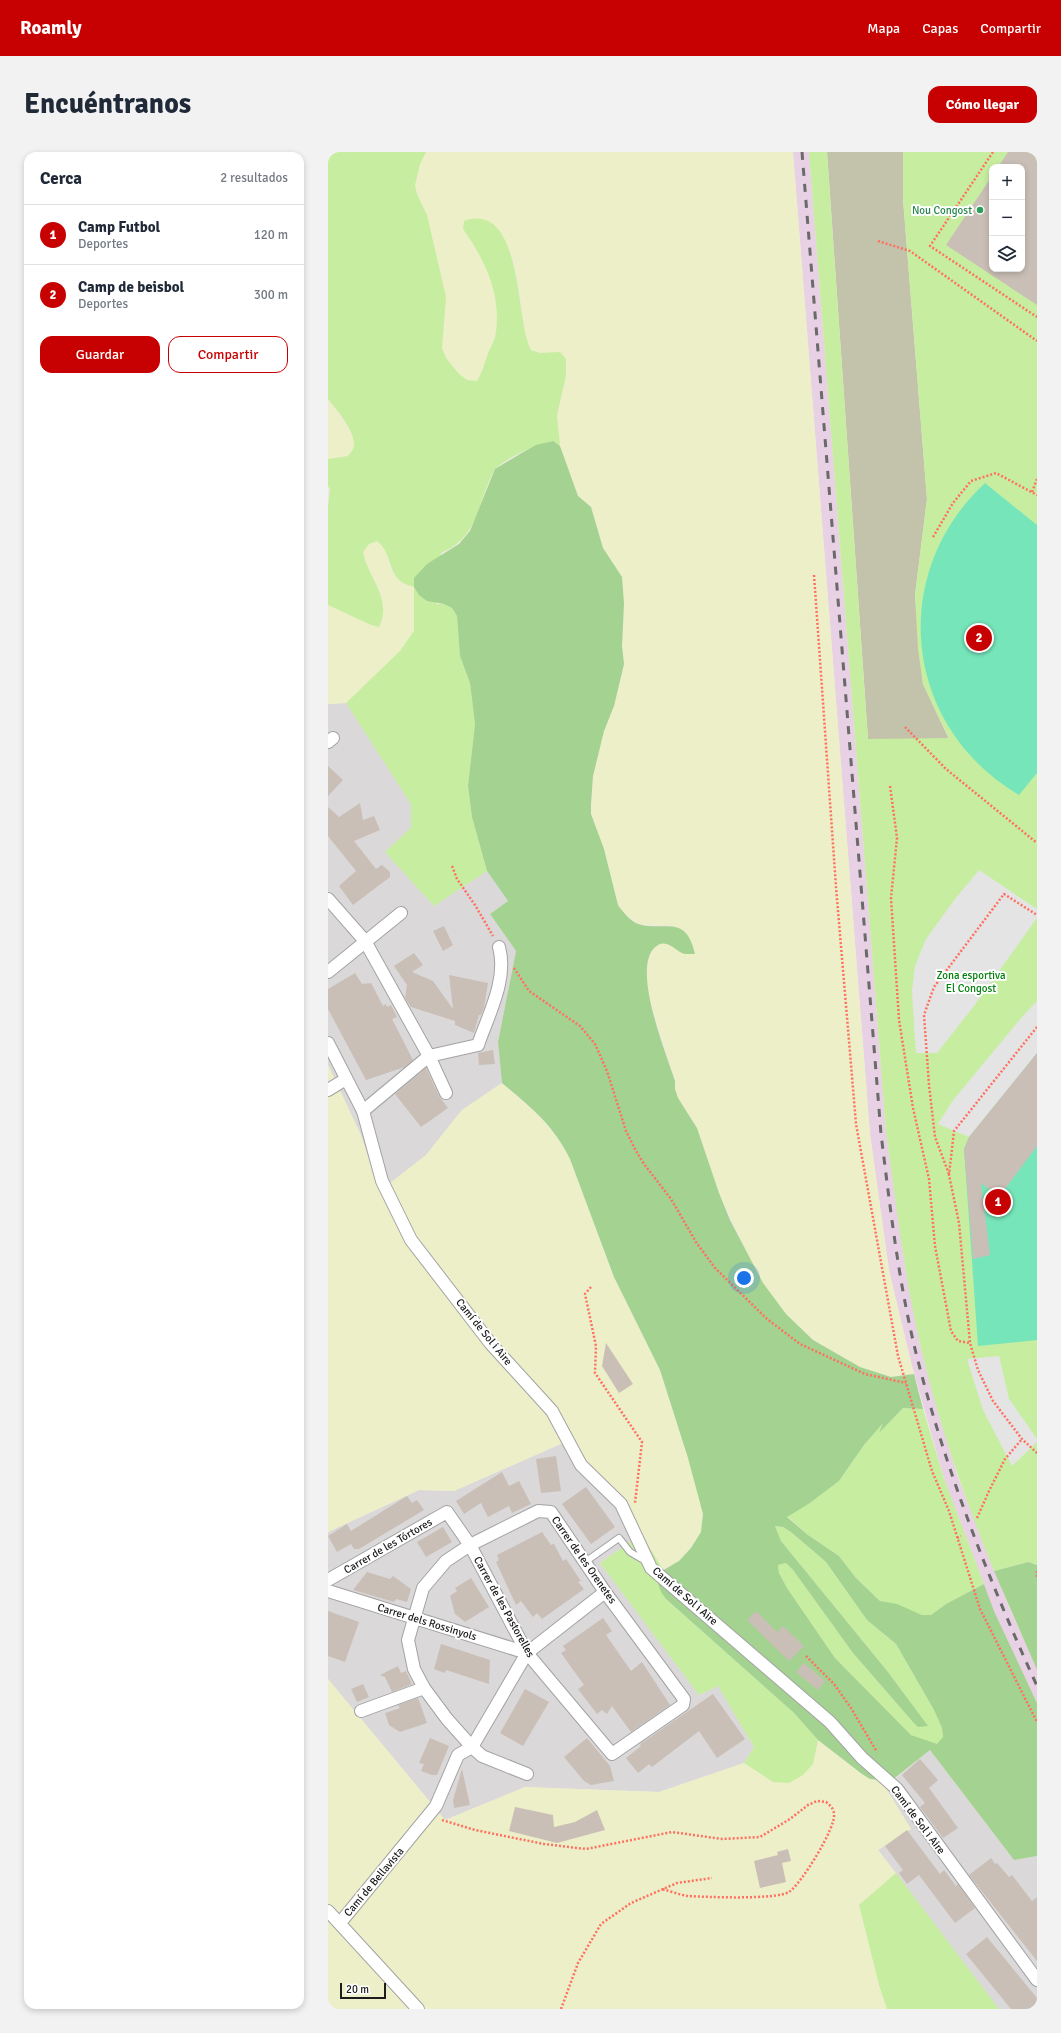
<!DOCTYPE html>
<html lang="es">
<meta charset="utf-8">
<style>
body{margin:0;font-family:Signika,sans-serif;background:#f2f2f3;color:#1f2937}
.controls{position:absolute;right:12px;top:12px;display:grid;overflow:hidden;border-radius:8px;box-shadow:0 2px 6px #0003}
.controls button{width:36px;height:36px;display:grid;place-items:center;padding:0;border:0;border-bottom:1px solid #e0e1e3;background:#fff;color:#1f2937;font:20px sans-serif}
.scale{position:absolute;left:12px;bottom:10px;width:46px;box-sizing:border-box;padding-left:4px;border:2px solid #1c1c1c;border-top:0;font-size:11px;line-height:14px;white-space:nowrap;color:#1c1c1c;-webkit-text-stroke:3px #fff;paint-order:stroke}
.you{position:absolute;left:416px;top:1126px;width:14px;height:14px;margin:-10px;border:3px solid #fff;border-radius:50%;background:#1a73e8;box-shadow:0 0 0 6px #1a73e833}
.badge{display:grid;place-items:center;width:26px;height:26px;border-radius:50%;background:#c70001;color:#fff;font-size:13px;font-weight:700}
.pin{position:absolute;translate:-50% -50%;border:2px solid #fff;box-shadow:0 1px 4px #0006}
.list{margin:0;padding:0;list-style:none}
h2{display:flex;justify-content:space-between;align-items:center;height:52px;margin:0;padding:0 16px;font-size:17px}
h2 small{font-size:13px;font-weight:400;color:#747a83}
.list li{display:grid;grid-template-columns:26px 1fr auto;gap:12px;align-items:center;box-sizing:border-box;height:60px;padding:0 16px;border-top:1px solid #e0e1e3}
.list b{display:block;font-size:15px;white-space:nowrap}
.list p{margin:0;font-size:13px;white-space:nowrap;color:#747a83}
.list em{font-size:13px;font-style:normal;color:#747a83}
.actions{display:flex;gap:8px;padding:12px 16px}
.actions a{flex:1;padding:9px 0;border:1px solid #c70001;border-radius:12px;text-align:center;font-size:14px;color:#c70001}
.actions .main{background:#c70001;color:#fff}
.icon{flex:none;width:22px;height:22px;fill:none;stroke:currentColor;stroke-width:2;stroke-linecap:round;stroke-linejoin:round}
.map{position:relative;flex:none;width:709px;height:1857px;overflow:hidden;border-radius:12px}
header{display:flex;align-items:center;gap:24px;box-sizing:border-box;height:56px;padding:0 20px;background:#c70001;color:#fff}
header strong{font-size:19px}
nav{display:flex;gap:22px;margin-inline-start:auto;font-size:14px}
.intro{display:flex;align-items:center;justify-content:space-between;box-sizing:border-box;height:96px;padding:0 24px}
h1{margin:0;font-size:28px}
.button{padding:10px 18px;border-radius:12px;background:#c70001;color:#fff;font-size:14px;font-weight:700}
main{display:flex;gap:24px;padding:0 24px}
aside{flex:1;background:#fff;border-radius:12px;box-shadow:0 2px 6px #0003}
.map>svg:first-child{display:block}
</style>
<header>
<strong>Roamly</strong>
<nav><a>Mapa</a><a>Capas</a><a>Compartir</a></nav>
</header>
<div class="intro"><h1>Encuéntranos</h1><a class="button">Cómo llegar</a></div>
<main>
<aside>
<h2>Cerca<small>2 resultados</small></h2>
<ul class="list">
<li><span class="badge">1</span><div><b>Camp Futbol</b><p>Deportes</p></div><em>120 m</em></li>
<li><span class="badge">2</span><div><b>Camp de beisbol</b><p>Deportes</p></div><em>300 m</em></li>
</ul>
<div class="actions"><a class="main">Guardar</a><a>Compartir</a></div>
</aside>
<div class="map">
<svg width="709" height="1857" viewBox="0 0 709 1857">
<rect width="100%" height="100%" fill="#eee9e0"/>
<!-- residential -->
<g fill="#dad8d8">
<path d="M18,551L83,652V676L57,700L106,754L159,719L180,749L162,762L188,799L170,890L174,931L134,958L98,1003L52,1039L32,981L0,913V552Z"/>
<path d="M244,1287L257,1311L296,1345L314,1384L302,1390L272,1411L372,1543L390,1533L426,1595L416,1611L331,1640L197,1635L117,1668L0,1527V1380L91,1338L126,1339Z"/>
<path d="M602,1598L686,1708L709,1704V1857H671L550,1698L583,1677L557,1635Z"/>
</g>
<!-- industrial -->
<path fill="#e8d1e4" d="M465,0H481L558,980L577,1113L592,1193L629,1323L681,1455L709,1518V1551L666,1459L616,1326L579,1196L561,1118L542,982Z"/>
<!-- construction -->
<path fill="#c3c3ab" d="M499,0H575V47L599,347L587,443L595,532L621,587H540Z"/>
<!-- farmland -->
<g fill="#edefc9">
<path d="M98,0H465L542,982L561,1118L586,1222L563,1225L532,1215L485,1188L458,1162L435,1131L426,1115L391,1041L376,995L365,969L350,946L347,937V929L324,855L319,835V815L323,799L331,792H340L357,802L346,774L310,772L295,760L290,753L273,689L263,662L265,624L276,579L286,554L296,512L294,494L296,452L293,425L275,396L263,355L250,344L232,294L229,263L238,224L232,200L212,201L203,198L198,189L191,136L185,107L171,78L163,71L153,67L146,93L157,112L163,129L169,152V164L168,182L154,222L149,230L139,228L131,222L118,206L114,196L117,164L99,63L89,42L87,33L92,12Z"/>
<path d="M0,247L23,279L26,287V296L20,304L0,307Z"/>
<path d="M49,389L56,395L64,419L75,432L86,435V479L72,499L18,551L0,552V453L43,473L51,475L54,445L37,409L35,400L41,392Z"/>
<path d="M0,913L32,981L52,1039L98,1003L134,958L174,931L209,962L228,983L242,1007L286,1125L332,1218L369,1334L375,1362L373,1380L369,1388L351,1409L335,1417L317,1391L296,1345L257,1311L244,1287L126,1339L91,1338L0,1380Z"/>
<path d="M0,1527L117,1668L197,1635L331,1640L416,1611L445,1630L485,1612L490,1588L534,1622L563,1629L557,1635L583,1677L550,1698L568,1721L531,1753L551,1833L559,1857H0Z"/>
</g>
<!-- grass -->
<g fill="#c7eea0" fill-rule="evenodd">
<path d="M0,0H98L92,12L87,33L89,42L99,63L118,145L114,196L118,206L131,222L139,228L149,229C154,221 156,213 159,204C162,196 167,189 168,180C173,141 157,108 135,77L136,69C196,48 187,170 203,198L212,201L232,200L238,207V224L229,263L232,294L224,289C204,295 183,303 167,317C149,349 152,385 113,401L108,452H116L124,456L129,464L132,504L142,531L147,572L140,634L144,665L159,719L106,754L57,700L83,676V652L18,551L72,499L86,479V435C56,428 68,404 49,389L41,392L35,400C40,426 65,447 51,475L43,473L0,453V355L2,337L0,334V307L20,304C22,302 24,299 25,297C31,283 8,257 0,247Z"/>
<path d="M481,0H499L540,587L621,586L595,532L590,497L587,443L599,347L575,47V0H709V1413L700,1410L666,1419C636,1345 610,1270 592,1192C576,1122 568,1051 558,980ZM664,15H694V117H664Z"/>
<path d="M575,1256L595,1257L616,1326L656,1432L618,1452L603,1463H594L552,1449L528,1426L511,1404L480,1383L459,1364L482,1351L511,1329L536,1293L556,1269L552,1280Z"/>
<path d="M447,1374L455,1375L463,1380L498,1410L539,1468L568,1492L606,1558L614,1576L615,1585L609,1593L583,1583L507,1506L459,1436L451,1421L450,1413L458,1411L465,1418L525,1501L584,1569L590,1561L560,1520L453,1389Z"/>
<path d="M314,1384L335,1417L327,1423L338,1447L466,1561L490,1588L485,1612L475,1623L461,1631L445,1630L416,1611L426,1595L390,1534L371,1543L272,1411L302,1390Z"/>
<path d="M568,1721L671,1857H559L551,1833L531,1753Z"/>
</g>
<!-- forest -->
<g fill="#a4d291" fill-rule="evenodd">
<path d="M225,289L232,294L250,344L263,355L275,396L294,425L296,452L294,494L296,512L286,554L276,579L265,624L263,652V662L276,697L290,753C295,760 302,769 310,772C336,780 358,761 367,802C364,802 360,802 357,802C348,800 341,787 330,793C300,810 339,903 347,929V937L350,946L369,976L391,1041L402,1068L435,1131L458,1162L485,1188L532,1215L563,1225L586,1222L595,1257L575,1256L551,1281L555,1271L536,1293L511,1329L482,1351L459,1365L480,1383L511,1404L528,1426L552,1449L569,1452L594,1463H603L618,1452L656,1432L666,1459L709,1551V1704L686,1708L602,1598L563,1629L542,1627L534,1622L490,1588L466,1561L338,1447L333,1440L327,1423L351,1409L363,1396L373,1380L375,1362L360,1306L332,1218L286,1125L242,1007C225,972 202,955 174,931L170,890L188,799L162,762L180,749L159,719L144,665L140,634L147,572L142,531L132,504L129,464L124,456L116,452L99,449L91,443L86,435V426L99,412L131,392L142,379L167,317L192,302L208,293ZM447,1374L455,1375L463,1380L498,1410L539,1468L568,1492L606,1558L614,1576L615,1585L609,1592L583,1583L507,1506L459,1436L451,1421L450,1413L458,1411L465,1418L525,1501L584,1569L590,1575L600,1574L560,1520L453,1389Z"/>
<path d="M700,1410L709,1413V1518L666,1419Z"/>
</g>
<!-- pitch -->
<g fill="#76e5ba">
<path d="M657,331L709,373V621L691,643C575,575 559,422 657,331Z"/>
<path d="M709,901V1188L650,1194L636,997L641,985Z"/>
</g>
<!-- parking -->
<g fill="#e4e4e4">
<path d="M651,718L709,757V766L646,854L609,901H588L584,839L587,814L598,787L627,747Z"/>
<path d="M709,849V901L641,985L610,972L626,947L694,865Z"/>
<path d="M671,1204L681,1247L709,1287V1290L684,1314L655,1258L639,1207Z"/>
</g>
<!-- building -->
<g fill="#cabfb6">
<path d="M680,0H709V153L618,93L664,24V117H694V15H670Z"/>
<path d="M0,614L15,628L0,644Z"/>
<path d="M32,651L35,668L46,664L52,678L26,689L48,717L54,713L62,720V725L25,753L11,734L28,719L0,684V655L11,665Z"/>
<path d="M116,774L125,793L115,799L105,779Z"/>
<path d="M86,801L95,813L84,820L105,829L125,857L121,823L160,831L156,856L153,863H151L146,881L127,873V869L83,855L77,846L79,833L66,814Z"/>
<path d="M27,821L34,832L43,831L55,854L58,852L59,855L63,853L69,865L64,867L85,908L77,915L38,928L0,857V837Z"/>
<path d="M165,898L167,912L151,913L150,901Z"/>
<path d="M709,901V994L671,1045L653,1031L662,1103L645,1107L636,997L641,985Z"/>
<path d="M98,916L111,944L120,956L93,975L67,942Z"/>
<path d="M278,1191L305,1232L291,1241L274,1214Z"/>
<path d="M228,1304L233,1339L213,1341L208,1307Z"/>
<path d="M174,1320L181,1334L191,1329L203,1352L184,1361L181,1354L160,1365L153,1351L136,1362L128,1349Z"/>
<path d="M258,1335L287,1375L263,1392L234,1352Z"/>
<path d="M79,1344L84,1351L89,1348L96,1358L31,1397H26L23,1392L9,1400L0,1384L19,1372L23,1379Z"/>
<path d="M115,1375L124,1390L98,1405L89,1390Z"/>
<path d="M214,1380L223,1393L226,1392L235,1409L238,1407L253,1429L250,1430L256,1437L214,1467L209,1461L205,1465L193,1449L188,1453L168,1410L171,1408L169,1403Z"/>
<path d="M39,1420L62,1427L65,1424L83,1437L79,1450L68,1447L66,1450L25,1438Z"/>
<path d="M143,1426L161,1455L137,1470L127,1462L122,1444L129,1439L127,1436Z"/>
<path d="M0,1459L31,1470L17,1510L0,1504Z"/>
<path d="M428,1459L449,1480L455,1474L476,1494L461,1509L419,1468Z"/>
<path d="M275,1466L284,1479L278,1483L303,1519L314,1510L342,1553L303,1580L284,1554L279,1562L274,1558L269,1562L250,1537L256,1533L233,1501L238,1498L235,1494Z"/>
<path d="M113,1492L162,1508L161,1532L118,1518L117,1521L106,1517Z"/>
<path d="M476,1511L497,1529L490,1538L468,1520Z"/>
<path d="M70,1514L73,1521L78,1519L84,1532L64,1540L57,1525L52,1523Z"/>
<path d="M35,1532L41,1545L29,1550L23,1537Z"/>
<path d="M197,1537L221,1550L195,1594L172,1581Z"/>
<path d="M385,1542L417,1587L389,1606L371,1579L324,1615L321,1612L310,1621L298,1606L313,1594L312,1592Z"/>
<path d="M90,1546L99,1571L72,1580L61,1573L57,1561L72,1556L70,1553Z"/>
<path d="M102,1586L121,1594L109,1623H104L93,1619L96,1612L91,1611Z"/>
<path d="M259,1586L282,1614L286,1629L263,1633L256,1629L236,1605Z"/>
<path d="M592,1607L610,1628L601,1636L630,1676L615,1686L592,1655L597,1651L574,1623Z"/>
<path d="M134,1617L142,1653L126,1656L125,1648Z"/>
<path d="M187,1655L225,1663L226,1675L247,1670L269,1658L277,1678L229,1691L181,1679Z"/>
<path d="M579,1678L612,1722L616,1718L628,1734L630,1732L647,1756L627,1771L591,1723L579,1732L571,1721L575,1718L557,1694Z"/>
<path d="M460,1697L463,1709L454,1711L458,1730L432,1736L426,1709L450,1703L449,1700Z"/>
<path d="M663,1706L667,1712L669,1711L681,1725L684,1723L704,1749L709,1745V1809L641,1723Z"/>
<path d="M659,1785L709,1846V1857H683L638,1802Z"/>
</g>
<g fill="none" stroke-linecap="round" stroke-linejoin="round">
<!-- lane casing -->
<g stroke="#a3a3a3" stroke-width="8">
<path id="lane" d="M257,1410L291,1386L302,1400L319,1410"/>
</g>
<!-- street casing -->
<g stroke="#a3a3a3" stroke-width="14">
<g id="street">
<path d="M0,590L5,586"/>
<path d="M0,747L37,789L101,904L118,941"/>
<path d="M0,820L73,761"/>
<path d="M0,891L35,959L54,1029L83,1088L163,1192L224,1259L253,1313L293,1352L323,1416L502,1570L534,1606L569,1637L709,1828"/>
<path d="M0,938L18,927"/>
<path d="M35,959L101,904L150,893C160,863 180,828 171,795"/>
<path d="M0,1428L119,1360L142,1393L199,1501L284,1602L355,1553L356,1547L277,1440L223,1360L210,1359L142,1393L118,1409L95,1436L80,1488L86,1517L96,1536L119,1567L144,1595L154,1604L199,1622"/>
<path d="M0,1439L199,1501"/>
<path d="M33,1559L96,1536"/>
<path d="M0,1759L90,1857"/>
<path d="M12,1771L108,1654L130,1603L144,1595L199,1501L277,1440"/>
</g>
</g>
<!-- path -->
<g stroke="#ff7060" stroke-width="2.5" stroke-dasharray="2 2" stroke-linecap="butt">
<path d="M665,0L602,94L709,165"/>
<path d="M550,89L582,99L709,189"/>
<path d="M704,340L709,327"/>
<path d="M605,385L625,351L643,329L668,321L709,343"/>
<path d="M486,423L508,735L528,972L570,1204L604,1319L621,1359L652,1457L709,1570"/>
<path d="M577,575L618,617L709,691"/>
<path d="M562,634L569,686L563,746L571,868L585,956L601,1027L607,1094L623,1179L630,1189L642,1191"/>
<path d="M124,714L129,727L147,753L165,784"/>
<path d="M186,816L201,839L252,874L267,892L279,919L298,979L307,997L316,1012L343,1047L368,1090L387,1116L439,1167L472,1192L537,1222L578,1231"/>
<path d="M709,875L626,979L621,1023L631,1071L642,1191L650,1218L665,1249L694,1287L709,1301"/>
<path d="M621,1022L607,985L601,933L596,863L606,835L676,742L709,763"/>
<path d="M263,1135L257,1142L268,1194L267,1221L314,1290L307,1351"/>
<path d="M649,1366L661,1339L677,1307L694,1287"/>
<path d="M629,1386L633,1384"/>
<path d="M709,1419V1427"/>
<path d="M478,1504L506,1532L523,1556L549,1600"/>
<path d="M114,1668L147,1678L216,1692L258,1697L344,1680L394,1687L432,1685L462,1667L480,1653L489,1649L498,1650C502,1653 506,1657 506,1662C508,1676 473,1732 461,1740C447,1748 378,1745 360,1744C352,1743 342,1739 334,1737"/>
<path d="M233,1857L250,1811L273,1772L303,1751L349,1731L384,1726"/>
</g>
<!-- lane -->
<use href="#lane" stroke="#fff" stroke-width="6"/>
<!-- street -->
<use href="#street" stroke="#fff" stroke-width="12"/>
<!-- rail -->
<path stroke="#6a6a6a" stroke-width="3" stroke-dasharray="8 8" stroke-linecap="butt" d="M474,0L553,982C562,1054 570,1126 587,1197C616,1314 659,1424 709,1534"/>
</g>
<!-- markers -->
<circle fill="#2e9e5b" stroke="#fff" stroke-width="1.5" cx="652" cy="58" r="4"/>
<g text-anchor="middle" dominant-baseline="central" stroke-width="4" stroke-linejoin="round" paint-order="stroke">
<!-- leisure labels -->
<g font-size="11" fill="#27864d" stroke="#fff" text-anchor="end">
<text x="644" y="58">Nou Congost</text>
</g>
<!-- park labels -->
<g font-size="11" fill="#02810c" stroke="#fff">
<text x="643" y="823">Zona esportiva<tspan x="643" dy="13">El Congost</tspan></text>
</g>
<!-- street labels -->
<g font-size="11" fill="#1c1c1c" stroke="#fff">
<text transform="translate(156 1180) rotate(51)">Camí de Sol i Aire</text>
<text transform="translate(60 1394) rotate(-30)">Carrer de les Tórtores</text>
<text transform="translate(256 1408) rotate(55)">Carrer de les Orenetes</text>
<text transform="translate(357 1444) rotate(41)">Camí de Sol i Aire</text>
<text transform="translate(176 1455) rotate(61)">Carrer de les Pastorelles</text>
<text transform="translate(99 1470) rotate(17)">Carrer dels Rossinyols</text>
<text transform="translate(590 1668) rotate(53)">Camí de Sol i Aire</text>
<text transform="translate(46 1730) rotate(-50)">Camí de Bellavista</text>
</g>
</g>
</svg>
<div class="controls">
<button>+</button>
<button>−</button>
<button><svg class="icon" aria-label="layers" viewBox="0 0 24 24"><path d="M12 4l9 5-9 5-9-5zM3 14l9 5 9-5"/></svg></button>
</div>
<div class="scale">20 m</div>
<div class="you"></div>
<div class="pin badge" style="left:670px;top:1050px">1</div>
<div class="pin badge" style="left:651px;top:486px">2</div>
</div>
</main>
